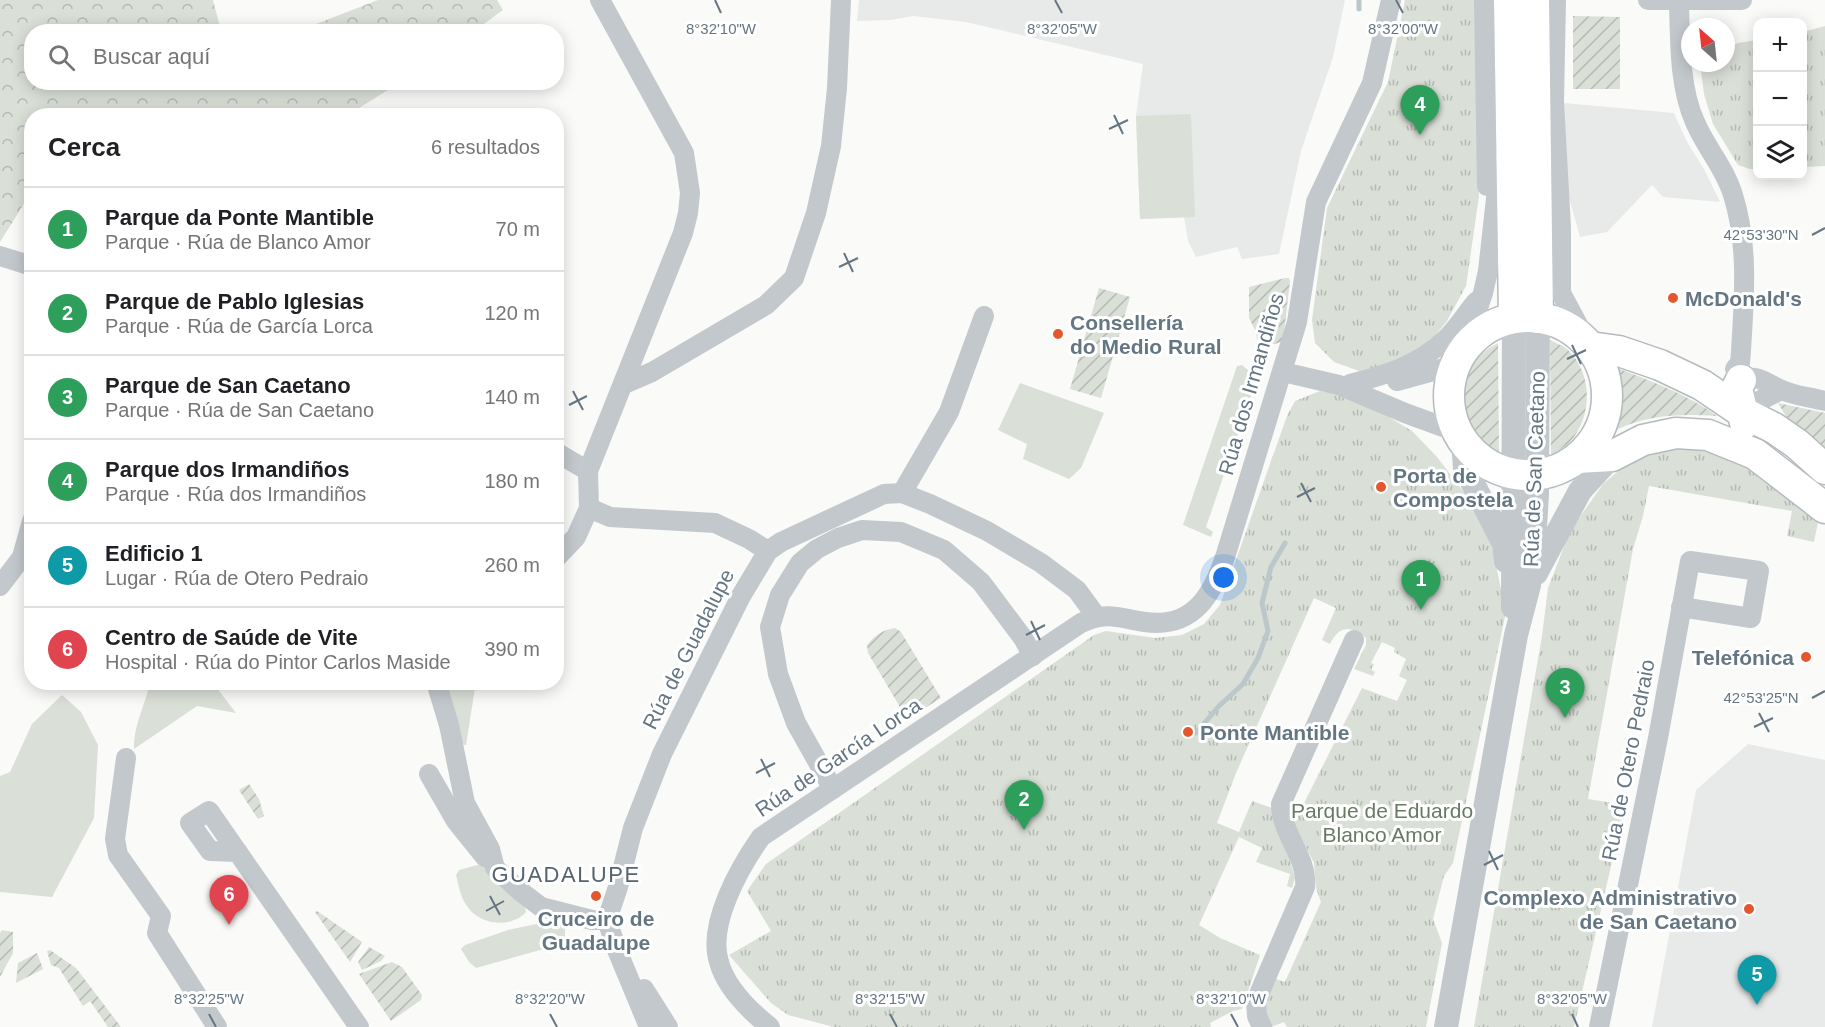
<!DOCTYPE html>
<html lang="es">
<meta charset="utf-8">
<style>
body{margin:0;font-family:Helvetica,sans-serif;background:#f2f2f2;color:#202124}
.controls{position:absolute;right:18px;top:18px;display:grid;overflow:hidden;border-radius:12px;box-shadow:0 3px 15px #0003}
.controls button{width:54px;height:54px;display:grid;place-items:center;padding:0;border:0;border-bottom:2px solid #e0e0e0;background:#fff;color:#202124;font:30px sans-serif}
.compass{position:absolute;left:1681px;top:18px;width:54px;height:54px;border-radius:50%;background:#fff;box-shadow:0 3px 15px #0003;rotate:333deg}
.you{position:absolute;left:1224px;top:578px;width:21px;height:21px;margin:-15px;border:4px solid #fff;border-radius:50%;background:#1a73e8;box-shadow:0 0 0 9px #1a73e833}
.badge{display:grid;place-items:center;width:39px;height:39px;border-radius:50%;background:#ea580c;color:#fff;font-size:20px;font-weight:700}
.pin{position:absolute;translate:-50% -50px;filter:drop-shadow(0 2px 3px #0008)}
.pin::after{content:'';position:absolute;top:32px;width:21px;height:18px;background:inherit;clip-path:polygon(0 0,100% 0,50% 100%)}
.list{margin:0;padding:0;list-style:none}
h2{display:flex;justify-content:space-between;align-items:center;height:78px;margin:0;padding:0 24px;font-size:26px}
h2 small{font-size:20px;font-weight:400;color:#757577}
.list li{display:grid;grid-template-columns:39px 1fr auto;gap:18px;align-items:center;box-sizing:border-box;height:84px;padding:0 24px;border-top:2px solid #e0e0e0}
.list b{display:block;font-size:22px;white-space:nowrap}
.list p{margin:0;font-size:20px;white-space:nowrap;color:#757577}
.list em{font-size:20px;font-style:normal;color:#757577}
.icon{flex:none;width:33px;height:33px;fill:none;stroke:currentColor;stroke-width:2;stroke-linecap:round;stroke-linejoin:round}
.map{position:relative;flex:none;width:1825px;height:1027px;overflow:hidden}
.search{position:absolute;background:#fff;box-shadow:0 3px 15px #0003;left:24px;top:24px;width:540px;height:66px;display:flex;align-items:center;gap:15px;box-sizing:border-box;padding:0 21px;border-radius:24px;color:#757577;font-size:22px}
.panel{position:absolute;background:#fff;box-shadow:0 3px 15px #0003;left:24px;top:108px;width:540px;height:582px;border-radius:24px}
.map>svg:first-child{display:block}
</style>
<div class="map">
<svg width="1825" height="1027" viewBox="0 0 1825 1027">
<defs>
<pattern id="forest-crowns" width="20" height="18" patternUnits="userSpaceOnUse" patternTransform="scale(1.5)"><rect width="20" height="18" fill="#dadfd7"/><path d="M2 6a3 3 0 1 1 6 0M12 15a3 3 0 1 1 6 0" fill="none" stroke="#b4b9b4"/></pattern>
<pattern id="park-tufts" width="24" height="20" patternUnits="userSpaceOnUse" patternTransform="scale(1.5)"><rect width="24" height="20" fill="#dadfd7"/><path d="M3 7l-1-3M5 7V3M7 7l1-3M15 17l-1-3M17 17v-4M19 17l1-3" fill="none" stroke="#b4b9b4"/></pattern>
<pattern id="garden-furrows" width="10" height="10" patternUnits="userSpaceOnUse" patternTransform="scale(1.5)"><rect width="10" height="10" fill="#dadfd7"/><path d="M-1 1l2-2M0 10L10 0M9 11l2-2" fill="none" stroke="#b4b9b4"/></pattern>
</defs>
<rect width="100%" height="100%" fill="#fafaf8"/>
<!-- built -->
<g fill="#e8e9e9">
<path d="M859,0H1345L1333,57L1301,151L1279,254L1242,259L1237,247L1196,257L1188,241L1184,217L1140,219L1136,116L1143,64L966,22L913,16L891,20L857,21Z"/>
<path d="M1564,103L1674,113L1687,142L1704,169L1720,202L1663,197L1652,185L1607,232L1580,237L1565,183L1563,126Z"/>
<path d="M1748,744L1825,760V1027H1652L1696,790Z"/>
</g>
<!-- grass -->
<g fill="#dadfd7">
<path d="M1191,114L1195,217L1140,219L1136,116Z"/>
<path d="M1242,365L1257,378L1206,527L1213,532L1211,537L1183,525L1237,366Z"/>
<path d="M1020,383L1104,413L1081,468L1069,479L1023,459L1027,444L998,430Z"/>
<path d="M150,683H213L236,713L197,706L134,749C133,727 145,705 150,683Z"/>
<path d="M441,683H479L475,688L466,745L457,744Z"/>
<path d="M62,695L81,712L98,745L94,818L52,897L0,892V776L10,772L32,724Z"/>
<path d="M485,863L525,907L526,912C511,929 479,925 467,906C460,897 459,886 456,875L459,870Z"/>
<path d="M565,918V943L476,968L469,962L461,949L465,945L508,930Z"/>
</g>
<!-- forest -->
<g fill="url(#forest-crowns)">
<path d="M0,0H213L221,31L32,32V82L399,83L348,115L32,116L31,199L25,202L0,242Z"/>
<path d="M378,0H497L503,10L474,31H298Z"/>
</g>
<!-- park -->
<g fill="url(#park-tufts)">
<path d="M1405,0H1476L1479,196L1466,286L1447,321L1426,347L1398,362L1362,372L1334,362L1315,343L1312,320L1327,208L1388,82Z"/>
<path d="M1825,26V166L1803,167V32Z"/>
<path d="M1757,40V169H1750L1738,165L1713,124L1704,94L1700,63H1726V49L1738,43Z"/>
<path d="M1320,391L1354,396L1412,431L1437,457L1473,504L1492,547L1506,612L1453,863L1444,876L1433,919L1442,943L1426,1027H1287L1284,1022L1271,1027C1261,1003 1261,1001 1273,978L1285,982L1321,902L1316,888L1314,863L1294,823L1362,688L1397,701L1407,680L1399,676L1406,659L1394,652L1395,648L1382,642L1371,663L1374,664L1371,670L1375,672L1373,676L1354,669L1366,645V638C1351,625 1339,625 1330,644L1322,640L1336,608L1314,598L1236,773L1217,823L1239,832L1252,801L1275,809L1295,878L1292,888L1287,886L1290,874L1256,862L1262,848L1239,837L1199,925L1220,938L1260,955L1242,1009L1233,1011L1210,1023L1211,1027H834L788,1015L771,1003L729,955L771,931L747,891L766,864L1094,635L1106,631L1155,638L1182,635L1204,624L1220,605L1287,416L1295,401Z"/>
<path d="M1676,443L1746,458L1819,517L1814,542L1787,536L1792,511L1649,486L1643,516L1633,549L1588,799L1625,805L1574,1027H1474L1542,636L1548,588L1570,531L1603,484L1637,455Z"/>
</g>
<!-- garden -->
<g fill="url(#garden-furrows)">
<path d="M1573,16L1620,17V89H1573Z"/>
<path d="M1285,278H1289L1290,281L1283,341C1272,346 1266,345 1257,339L1256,332L1249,318V287Z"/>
<path d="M1099,288L1130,297L1101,398L1070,389Z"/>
<path d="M1550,340C1555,343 1562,345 1567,349C1593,373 1593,416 1570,442C1565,447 1557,451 1551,456Z"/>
<path d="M1498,343L1499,454C1490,449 1480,442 1474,433C1462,415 1458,381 1472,363C1478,355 1489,348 1498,343Z"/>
<path d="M1614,367C1649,380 1687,394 1717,416C1678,414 1650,414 1614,431C1619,410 1619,389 1614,367Z"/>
<path d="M1778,403L1825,413V450L1787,418Z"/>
<path d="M895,628L901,632L941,698L907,719L868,653L867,645C875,635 883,630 895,628Z"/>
<path d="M249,784L259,799L264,816L258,819L239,790Z"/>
<path d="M317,911L362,942L350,962L315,912Z"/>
<path d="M2,930L13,932V953L0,977V933Z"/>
<path d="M369,947L385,956L381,961L362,970L358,962Z"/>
<path d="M50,950L76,968L121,1027H108L90,1001L83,1006L59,968L51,965L47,951Z"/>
<path d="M37,953L43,969L16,983L18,963Z"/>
<path d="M392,962L402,967L422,995L421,1000L391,1021L359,974Z"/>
</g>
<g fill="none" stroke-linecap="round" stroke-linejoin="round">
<!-- stream -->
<g stroke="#bbc7cb" stroke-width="5">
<path d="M1359,9V0"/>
<path d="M1196,733L1219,706L1243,684L1258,658L1268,631L1262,603L1271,567L1285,543"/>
</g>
<!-- primary casing -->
<g stroke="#b5babe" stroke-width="33">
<g id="primary">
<path d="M1509,0L1514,318"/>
<path d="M1534,0L1538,318"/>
<circle cx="1528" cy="396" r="79"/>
<path d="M1590,347L1619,351L1660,365L1702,385L1742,412L1774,428L1797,444L1825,469"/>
<path d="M1741,380L1737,388L1745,423"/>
<path d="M1577,458L1612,456L1643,440L1676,433L1708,435L1755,454L1825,508"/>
</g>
</g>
<!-- minor -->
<g stroke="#c3c8cc" stroke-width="20">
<path d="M1484,0L1487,186"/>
<path d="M1556,0L1554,102L1561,227V293L1590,347"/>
<path d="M1648,0H1742"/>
<path d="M1679,0C1680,39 1679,87 1695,122C1706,148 1725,168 1733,195C1749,246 1744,299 1741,351L1740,363L1735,369"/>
<path d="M0,256L32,266"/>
<path d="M1465,347L1483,293L1488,271L1500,162"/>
<path d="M1283,372L1339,385L1405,413L1457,432"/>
<path d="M1741,380C1758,373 1767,384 1782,390C1795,396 1811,397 1825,401"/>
<path d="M1397,381L1455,365"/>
<path d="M624,384L652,372L766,305L794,278L816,213L831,146L837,88L841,0"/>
<path d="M1350,384C1386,375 1419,365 1446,339C1457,328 1466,314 1476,302"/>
<path d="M1742,412L1761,400L1781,390"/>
<path d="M556,452L588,471"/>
<path d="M902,493L949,412L984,316"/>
<path d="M589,508L610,517L715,523L749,539L768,551"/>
<path d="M556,558L576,537L589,508L588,471L683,233L688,213L690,193L684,153L600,0"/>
<path d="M0,586L22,557L32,521"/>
<path d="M436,682L449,725L465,803L490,849L495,868L520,891L541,907L592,920H607"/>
<path d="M126,758L115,839L118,855L161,916L157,933L217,1027"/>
<path d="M429,774L456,821L485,857"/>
<path d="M833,789L796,723L778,674L770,627L780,595L800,563L817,549L838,538L862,530L901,532L944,550L981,582L1023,638L1033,656"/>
<path d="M238,852L210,851L190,823L209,811C259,882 309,955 359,1027"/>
<path d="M644,989L668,1027"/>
<path d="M649,1027L617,950L607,920L618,887L633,828L662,754L741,596L768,551L781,542L884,494L902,493L930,504L987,531L1041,563L1077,590L1096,616"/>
<path d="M770,1027C750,1011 726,988 719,962C707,924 740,867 761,837L1081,623C1108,611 1118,618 1145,622C1194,629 1213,594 1226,554L1297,322L1316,202L1372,83L1391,0"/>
<path d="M1262,1027L1257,1016L1256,1001L1305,887C1308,857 1281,834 1281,804L1354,640"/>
<path d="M1599,1027L1658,738L1690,561L1759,571L1751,618L1681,607"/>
</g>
<!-- tertiary -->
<g stroke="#c3c8cc" stroke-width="24">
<path d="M1463,441L1465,468L1504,544L1506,561"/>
<path d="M1536,573L1580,491L1612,456"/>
<path d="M1513,607L1514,318"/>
<path d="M1446,1027L1516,635L1529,585L1534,545L1537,494L1538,318"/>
</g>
<!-- primary -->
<use href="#primary" stroke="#fff" stroke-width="30"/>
</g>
<!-- ticks -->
<path fill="none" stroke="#657683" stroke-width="2" d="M715,0L721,13M1055,0L1062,13M1396,0L1403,13M1114,115L1123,134M1109,129L1128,120M1812,235L1825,228M844,253L853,272M839,267L858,258M1572,345L1581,364M1567,359L1586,350M573,391L583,410M569,405L587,396M1301,483L1311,502M1297,497L1315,488M1031,621L1040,640M1026,635L1045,625M1812,698L1825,691M1759,713L1769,732M1754,727L1773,718M761,759L770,777M756,773L775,763M1489,851L1498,870M1484,865L1503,855M490,896L500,915M486,911L504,901M209,1014L216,1027M550,1014L557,1027M890,1014L897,1027M1231,1014L1238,1027M1572,1014L1578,1027"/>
<!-- markers -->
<g fill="#e4572e" stroke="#fff" stroke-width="2">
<circle cx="1673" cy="298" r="6"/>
<circle cx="1058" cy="334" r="6"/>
<circle cx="1381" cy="487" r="6"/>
<circle cx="1806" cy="657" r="6"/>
<circle cx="1188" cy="732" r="6"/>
<circle cx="596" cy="896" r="6"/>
<circle cx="1749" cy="909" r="6"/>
</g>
<g text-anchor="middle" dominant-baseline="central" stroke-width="6" stroke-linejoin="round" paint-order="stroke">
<!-- poi labels -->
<g font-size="21" font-weight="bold" fill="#657683" stroke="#fff" text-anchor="start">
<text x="1685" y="298">McDonald's</text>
<text x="1070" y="322">Consellería<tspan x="1070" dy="24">do Medio Rural</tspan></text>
<text x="1393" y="475">Porta de<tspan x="1393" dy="24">Compostela</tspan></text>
<text x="1794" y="657" text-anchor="end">Telefónica</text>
<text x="1200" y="732">Ponte Mantible</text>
<text x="1737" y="897" text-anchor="end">Complexo Administrativo<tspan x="1737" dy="24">de San Caetano</tspan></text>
<text x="596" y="918" text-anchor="middle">Cruceiro de<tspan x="596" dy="24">Guadalupe</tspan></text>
</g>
<!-- street labels -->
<g font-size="21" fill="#657683" stroke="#fff">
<text transform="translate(1251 384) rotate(-74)">Rúa dos Irmandiños</text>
<text transform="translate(1534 469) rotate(-88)">Rúa de San Caetano</text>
<text transform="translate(688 649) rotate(-63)">Rúa de Guadalupe</text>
<text transform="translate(838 757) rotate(-34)">Rúa de García Lorca</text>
<text transform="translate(1628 760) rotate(-79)">Rúa de Otero Pedraio</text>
</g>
<!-- park labels -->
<g font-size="21" fill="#687a64" stroke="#fff">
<text x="1382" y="810">Parque de Eduardo<tspan x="1382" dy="24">Blanco Amor</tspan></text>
</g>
<!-- neighbourhood labels -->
<g font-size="22" letter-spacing="1.5" fill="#57646e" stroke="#fff">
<text x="566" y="874">GUADALUPE</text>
</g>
</g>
<g font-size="15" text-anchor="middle" fill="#657683" stroke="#fff" stroke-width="6" stroke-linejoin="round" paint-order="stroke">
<text x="721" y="34">8°32'10"W</text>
<text x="1062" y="34">8°32'05"W</text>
<text x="1403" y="34">8°32'00"W</text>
<text x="1761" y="240">42°53'30"N</text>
<text x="1761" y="703">42°53'25"N</text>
<text x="209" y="1004">8°32'25"W</text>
<text x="550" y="1004">8°32'20"W</text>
<text x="890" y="1004">8°32'15"W</text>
<text x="1231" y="1004">8°32'10"W</text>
<text x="1572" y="1004">8°32'05"W</text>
</g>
</svg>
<div class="controls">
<button>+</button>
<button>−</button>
<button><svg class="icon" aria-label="layers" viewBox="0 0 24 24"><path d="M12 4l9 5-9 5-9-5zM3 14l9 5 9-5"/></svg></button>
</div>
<svg class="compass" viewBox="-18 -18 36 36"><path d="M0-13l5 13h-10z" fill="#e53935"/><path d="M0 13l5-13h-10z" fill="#757577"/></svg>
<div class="you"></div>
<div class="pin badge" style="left:1421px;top:610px;background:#2e9e5b">1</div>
<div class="pin badge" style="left:1024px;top:830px;background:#2e9e5b">2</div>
<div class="pin badge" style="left:1565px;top:718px;background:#2e9e5b">3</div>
<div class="pin badge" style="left:1420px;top:135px;background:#2e9e5b">4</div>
<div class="pin badge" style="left:1757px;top:1005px;background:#0f9aa8">5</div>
<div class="pin badge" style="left:229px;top:925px;background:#e0444e">6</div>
<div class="search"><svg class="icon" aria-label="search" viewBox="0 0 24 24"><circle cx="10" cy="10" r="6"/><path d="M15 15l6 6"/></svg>Buscar aquí</div>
<section class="panel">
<h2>Cerca<small>6 resultados</small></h2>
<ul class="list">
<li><span class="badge" style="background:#2e9e5b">1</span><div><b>Parque da Ponte Mantible</b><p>Parque · Rúa de Blanco Amor</p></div><em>70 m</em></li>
<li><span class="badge" style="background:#2e9e5b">2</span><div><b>Parque de Pablo Iglesias</b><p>Parque · Rúa de García Lorca</p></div><em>120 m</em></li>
<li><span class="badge" style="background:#2e9e5b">3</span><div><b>Parque de San Caetano</b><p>Parque · Rúa de San Caetano</p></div><em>140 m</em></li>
<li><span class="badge" style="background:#2e9e5b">4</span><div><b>Parque dos Irmandiños</b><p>Parque · Rúa dos Irmandiños</p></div><em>180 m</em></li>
<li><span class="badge" style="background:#0f9aa8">5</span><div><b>Edificio 1</b><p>Lugar · Rúa de Otero Pedraio</p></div><em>260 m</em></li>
<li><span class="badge" style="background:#e0444e">6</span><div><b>Centro de Saúde de Vite</b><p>Hospital · Rúa do Pintor Carlos Maside</p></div><em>390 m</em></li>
</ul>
</section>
</div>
